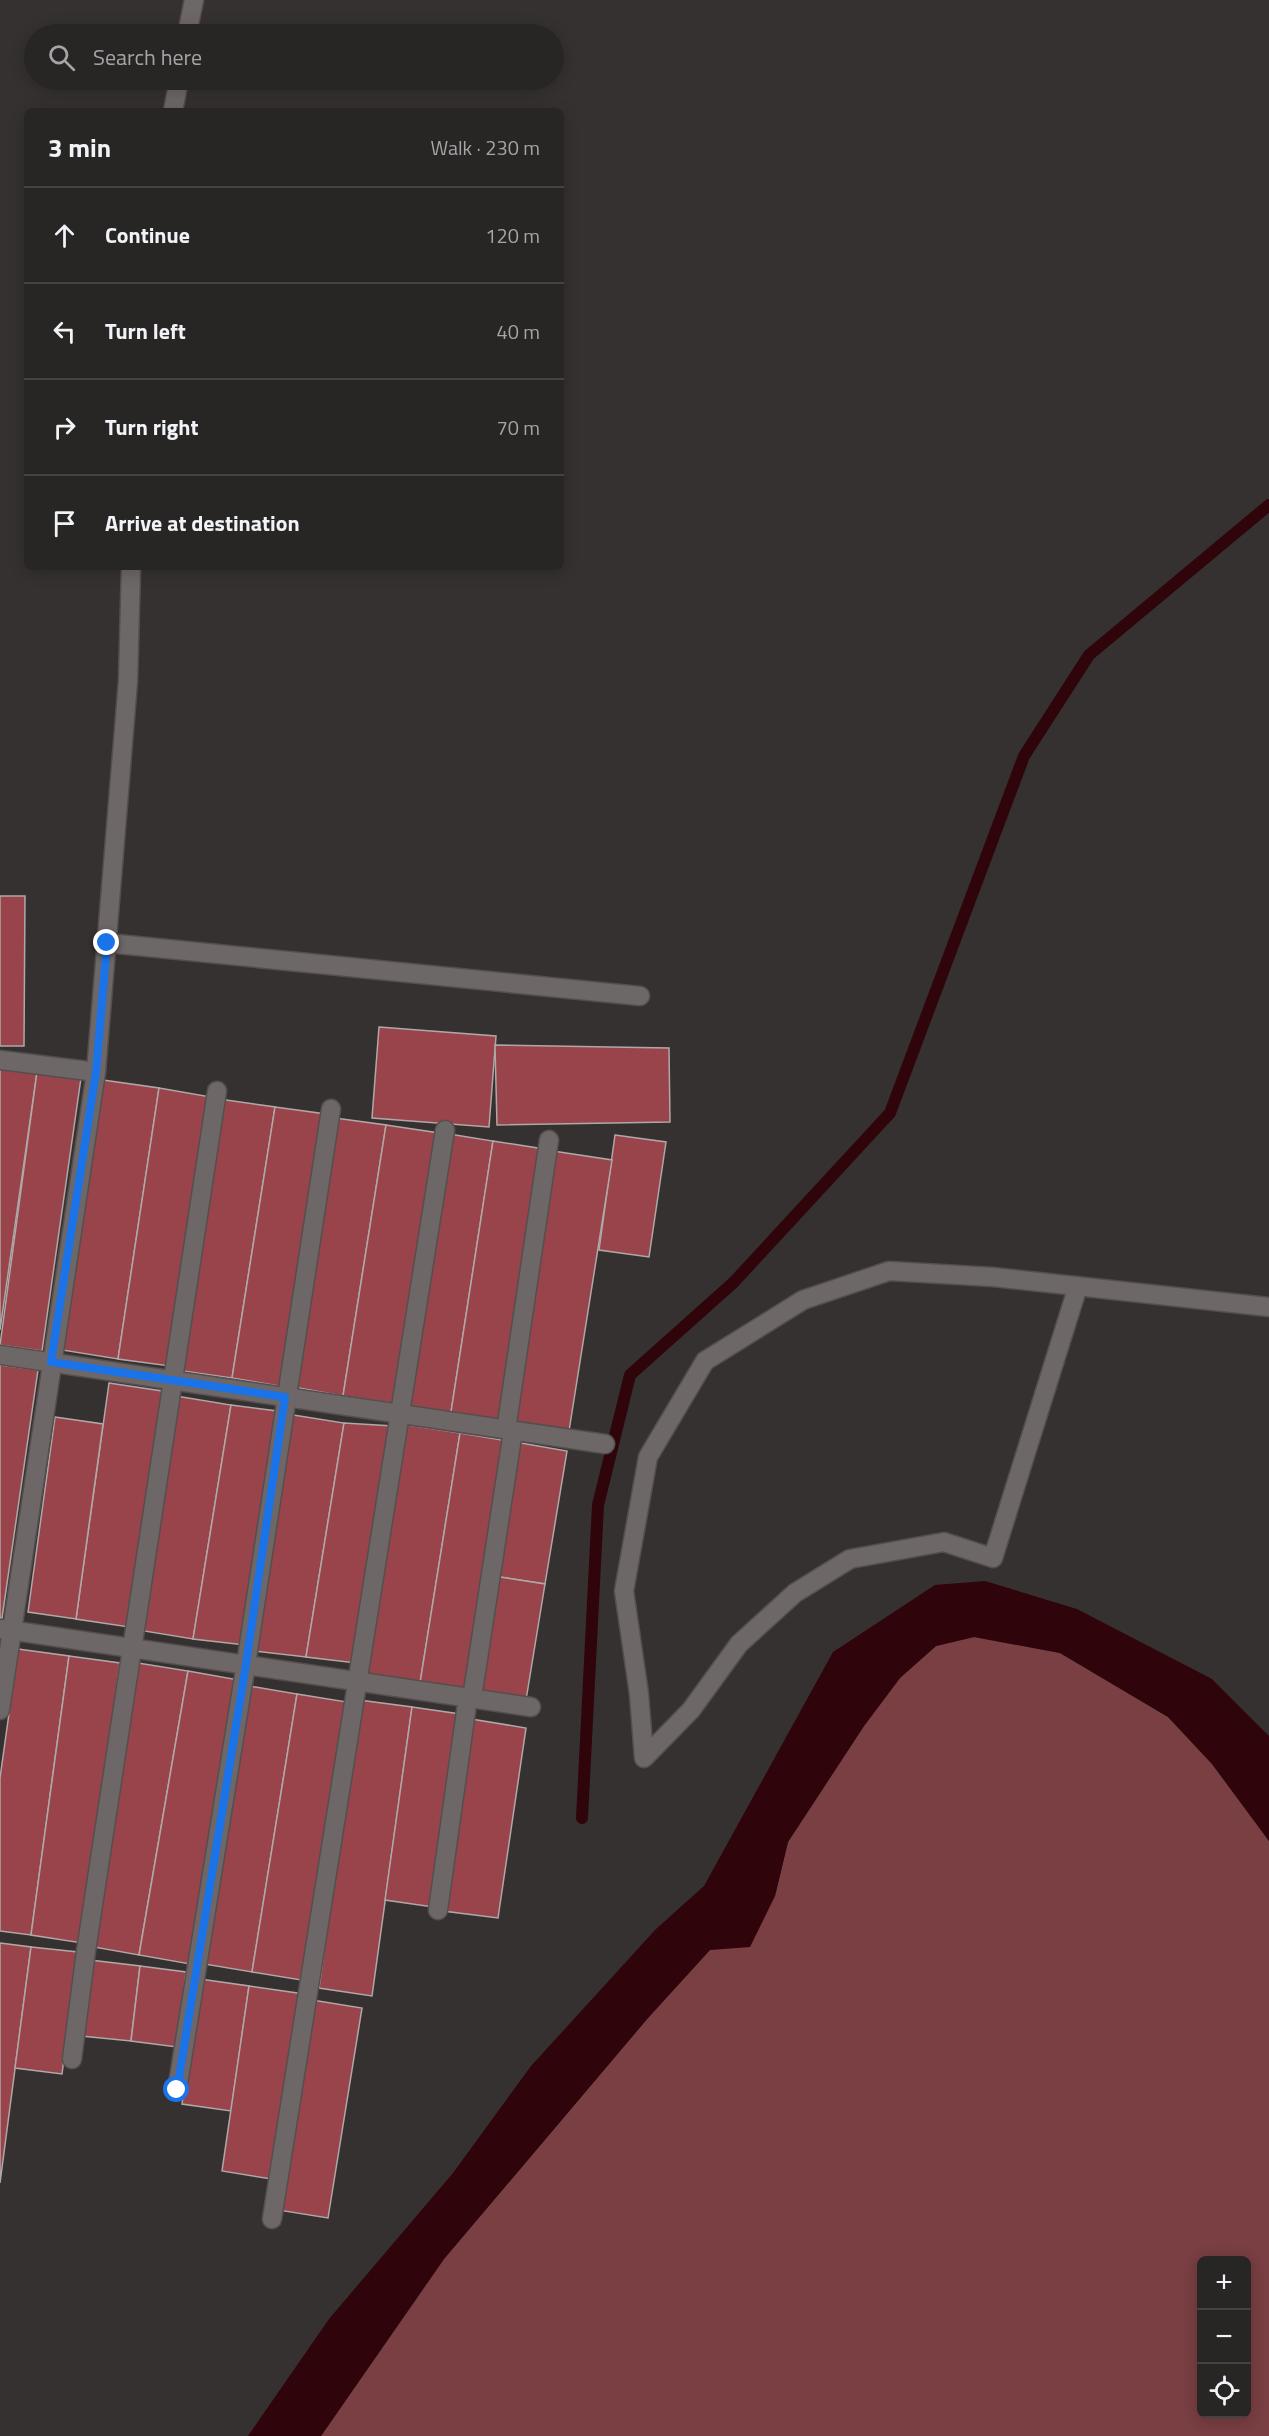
<!DOCTYPE html>
<meta charset="utf-8">
<style>
body{margin:0;font-family:"Titillium Web",sans-serif;background:#302d2d;color:#f1f3f6}
.controls{position:absolute;right:18px;bottom:18px;display:grid;overflow:hidden;border-radius:9px;box-shadow:0 3px 15px #0003}
.controls button{width:54px;height:54px;display:grid;place-items:center;padding:0;border:0;border-bottom:2px solid #444242;background:#282525;color:#f1f3f6;font:30px sans-serif}
.stop{position:absolute;width:18px;height:18px;margin:-14px;border:4px solid #1a73e8;border-radius:50%;background:#fff}
.stop.end{background:#1a73e8;border-color:#fff;box-shadow:0 2px 6px #0008}
.list{margin:0;padding:0;list-style:none}
h2{display:flex;justify-content:space-between;align-items:center;height:78px;margin:0;padding:0 24px;font-size:26px}
h2 small{font-size:20px;font-weight:400;color:#a5a5a7}
.list li{display:grid;grid-template-columns:39px 1fr auto;gap:18px;align-items:center;box-sizing:border-box;height:96px;padding:0 24px;border-top:2px solid #444242}
.list b{display:block;font-size:22px;white-space:nowrap}
.list em{font-size:20px;font-style:normal;color:#a5a5a7}
.icon{flex:none;width:33px;height:33px;fill:none;stroke:currentColor;stroke-width:2;stroke-linecap:round;stroke-linejoin:round}
.map{position:relative;flex:none;width:1269px;height:2436px;overflow:hidden}
.search{position:absolute;background:#282525;box-shadow:0 3px 15px #0003;left:24px;top:24px;width:540px;height:66px;display:flex;align-items:center;gap:15px;box-sizing:border-box;padding:0 21px;border-radius:33px;color:#a5a5a7;font-size:22px}
.panel{position:absolute;background:#282525;box-shadow:0 3px 15px #0003;left:24px;top:108px;width:540px;height:462px;border-radius:9px}
.map>svg:first-child{display:block}
</style>
<div class="map">
<svg width="1269" height="2436" viewBox="0 0 1269 2436">
<rect width="100%" height="100%" fill="#363131"/>
<!-- green -->
<path fill="#793f42" fill-rule="evenodd" d="M974,1637L1060,1653L1168,1717L1212,1764L1269,1841V2436H321L444,2259L648,2018L710,1950L775,1896L788,1842L864,1726L900,1678L936,1646ZM1202,2260H1246V2414H1202Z"/>
<!-- water -->
<path fill="#2f040a" d="M985,1581L1077,1609L1212,1679L1269,1736V1841L1212,1764L1168,1717L1060,1653L974,1637L936,1646L900,1678L864,1726L788,1842L775,1896L750,1947L710,1950L648,2018L444,2259L321,2436H248L329,2319L453,2173L531,2066L656,1929L704,1886L833,1652L935,1585Z"/>
<g fill="none" stroke-linecap="round" stroke-linejoin="round">
<!-- stream -->
<path stroke="#2f040a" stroke-width="12" d="M582,1818L598,1505L630,1375L734,1282L890,1113L1024,756L1089,655L1269,505"/>
</g>
<!-- building -->
<g fill="#99434a" stroke="#afa8a8" stroke-width="1.5">
<path d="M0,896H25L24,1046H0Z"/>
<path d="M379,1027L496,1036L489,1127L372,1118Z"/>
<path d="M495,1045L669,1048L670,1122L497,1125Z"/>
<path d="M0,1067L37,1072L0,1330Z"/>
<path d="M37,1072L81,1078L42,1351L0,1345Z"/>
<path d="M103,1080L159,1088L118,1359L62,1350Z"/>
<path d="M159,1088L211,1097L170,1366L118,1359Z"/>
<path d="M219,1099L275,1107L232,1378L176,1370Z"/>
<path d="M275,1107L326,1114L285,1387L232,1378Z"/>
<path d="M335,1118L386,1125L343,1396L293,1387Z"/>
<path d="M386,1125L439,1133L396,1404L343,1396Z"/>
<path d="M449,1134L493,1141L451,1412L403,1406Z"/>
<path d="M615,1135L666,1142L649,1257L599,1250Z"/>
<path d="M493,1141L544,1149L503,1420L451,1412Z"/>
<path d="M553,1151L612,1160L569,1431L512,1421Z"/>
<path d="M0,1365L38,1370L2,1618H0Z"/>
<path d="M109,1383L162,1391L129,1627L76,1619Z"/>
<path d="M176,1396L231,1405L193,1639L138,1630Z"/>
<path d="M231,1405L277,1411L245,1645L193,1639Z"/>
<path d="M287,1414L344,1423L306,1657L254,1651Z"/>
<path d="M55,1417L103,1424L76,1619L28,1612Z"/>
<path d="M344,1423L393,1426L356,1663L306,1657Z"/>
<path d="M402,1424L460,1433L420,1683L363,1674Z"/>
<path d="M460,1433L508,1441L471,1690L420,1683Z"/>
<path d="M515,1442L567,1451L545,1584L493,1576Z"/>
<path d="M493,1576L545,1584L526,1700L475,1692Z"/>
<path d="M18,1649L69,1656L31,1935L0,1931V1778Z"/>
<path d="M69,1656L120,1663L82,1943L31,1935Z"/>
<path d="M138,1663L188,1671L139,1955L88,1946Z"/>
<path d="M188,1671L239,1680L190,1964L139,1955Z"/>
<path d="M249,1686L297,1694L252,1972L204,1964Z"/>
<path d="M297,1694L347,1702L301,1980L252,1972Z"/>
<path d="M359,1700L412,1707L372,1996L319,1988Z"/>
<path d="M412,1707L460,1714L433,1907L385,1900Z"/>
<path d="M471,1719L526,1728L498,1918L443,1911Z"/>
<path d="M0,1943L31,1947L0,2183Z"/>
<path d="M31,1947L78,1952L62,2074L15,2068Z"/>
<path d="M90,1960L140,1966L131,2041L81,2036Z"/>
<path d="M140,1966L186,1972L177,2047L131,2041Z"/>
<path d="M200,1979L249,1986L231,2111L182,2104Z"/>
<path d="M249,1986L304,1994L278,2180L222,2171Z"/>
<path d="M312,2000L362,2008L328,2218L278,2210Z"/>
</g>
<g fill="none" stroke-linecap="round" stroke-linejoin="round">
<!-- service casing -->
<g stroke="#544f4f" stroke-width="21">
<g id="service">
<path d="M187,34L194,0"/>
<path d="M173,111L179,80"/>
<path d="M107,943L640,996"/>
<path d="M0,1060L96,1072"/>
<path d="M1078,1286L993,1558L944,1542L850,1559L795,1593L739,1644L691,1710L644,1758L639,1694L624,1591L648,1457L705,1361L803,1300L889,1271L993,1277L1269,1307"/>
<path d="M0,1355L605,1444"/>
<path d="M506,1430L549,1140"/>
<path d="M2,1629L531,1707"/>
<path d="M472,1698L513,1431"/>
<path d="M0,1710L96,1072L128,681L131,567"/>
<path d="M438,1910L468,1697"/>
<path d="M72,2059L86,1951L217,1091"/>
<path d="M177,2090L246,1664L331,1109"/>
<path d="M272,2219L445,1130"/>
</g>
</g>
<!-- service -->
<use href="#service" stroke="#6e6767" stroke-width="18"/>
</g>
<g fill="none" stroke-linecap="round" stroke-linejoin="round">
<!-- route -->
<path stroke="#1a73e8" stroke-width="8" d="M107,943L96,1072L51,1362L285,1397L246,1664L177,2090"/>
</g>
</svg>
<div class="controls">
<button>+</button>
<button>−</button>
<button><svg class="icon" aria-label="locate" viewBox="0 0 24 24"><circle cx="12" cy="12" r="6"/><path d="M12 2v4M12 18v4M2 12h4M18 12h4"/></svg></button>
</div>
<div class="stop" style="left:177px;top:2090px"></div>
<div class="stop end" style="left:107px;top:943px"></div>
<div class="search"><svg class="icon" aria-label="search" viewBox="0 0 24 24"><circle cx="10" cy="10" r="6"/><path d="M15 15l6 6"/></svg>Search here</div>
<section class="panel">
<h2>3 min<small>Walk · 230 m</small></h2>
<ul class="list">
<li><svg class="icon" aria-label="ahead" viewBox="0 0 24 24"><path d="M12 20V5M6 11l6-6 6 6"/></svg><div><b>Continue</b></div><em>120 m</em></li>
<li><svg class="icon" aria-label="left" viewBox="0 0 24 24"><path d="M17 20v-9H6M10 6l-5 5 5 5"/></svg><div><b>Turn left</b></div><em>40 m</em></li>
<li><svg class="icon" aria-label="right" viewBox="0 0 24 24"><path d="M7 20v-9h11M14 6l5 5-5 5"/></svg><div><b>Turn right</b></div><em>70 m</em></li>
<li><svg class="icon" aria-label="arrive" viewBox="0 0 24 24"><path d="M6 21V4h12l-3 4 3 4H6"/></svg><div><b>Arrive at destination</b></div></li>
</ul>
</section>
</div>
